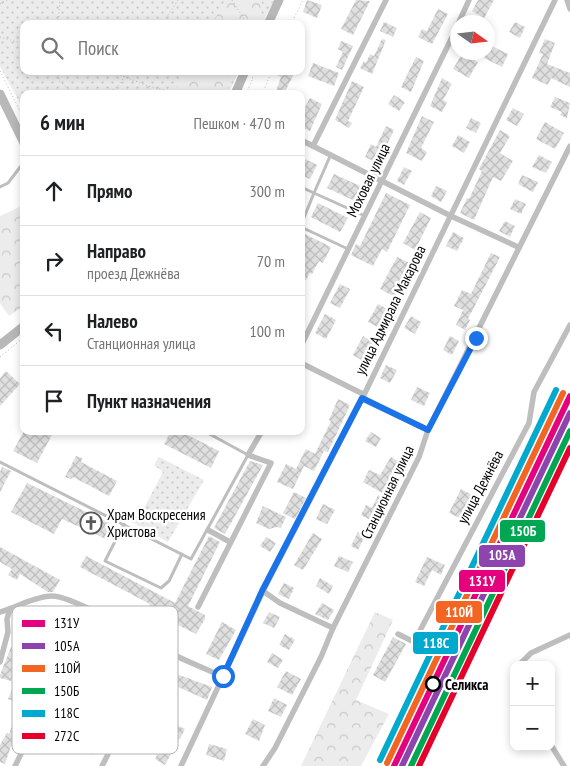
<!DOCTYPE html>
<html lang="ru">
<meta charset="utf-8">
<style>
body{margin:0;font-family:"PT Sans Narrow",sans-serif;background:#f6f6f6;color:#202124}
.controls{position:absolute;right:15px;bottom:15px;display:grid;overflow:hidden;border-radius:10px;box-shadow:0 2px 8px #0003}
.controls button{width:45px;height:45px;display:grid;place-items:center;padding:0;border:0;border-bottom:1px solid #e0e0e0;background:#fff;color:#202124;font:25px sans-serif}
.compass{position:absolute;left:450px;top:15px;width:45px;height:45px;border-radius:50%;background:#fff;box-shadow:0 2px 8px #0003;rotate:104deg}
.stop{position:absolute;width:15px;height:15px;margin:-11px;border:4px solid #1a73e8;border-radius:50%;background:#fff}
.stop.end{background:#1a73e8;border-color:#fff;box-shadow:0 1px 5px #0008}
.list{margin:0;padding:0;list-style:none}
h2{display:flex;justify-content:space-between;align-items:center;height:65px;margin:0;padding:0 20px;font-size:21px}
h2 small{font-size:16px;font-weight:400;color:#757577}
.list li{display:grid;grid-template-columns:32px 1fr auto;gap:15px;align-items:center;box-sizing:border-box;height:70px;padding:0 20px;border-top:1px solid #e0e0e0}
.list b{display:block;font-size:19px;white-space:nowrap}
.list p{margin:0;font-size:16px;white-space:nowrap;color:#757577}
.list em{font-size:16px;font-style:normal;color:#757577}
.icon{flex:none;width:28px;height:28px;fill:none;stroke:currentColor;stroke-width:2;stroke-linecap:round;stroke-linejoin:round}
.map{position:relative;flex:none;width:570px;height:766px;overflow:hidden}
.search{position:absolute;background:#fff;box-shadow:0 2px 8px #0003;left:20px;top:20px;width:285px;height:55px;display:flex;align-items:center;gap:12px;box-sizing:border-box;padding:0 18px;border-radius:10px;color:#757577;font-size:19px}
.panel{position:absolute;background:#fff;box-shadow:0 2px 8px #0003;left:20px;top:90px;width:285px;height:345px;border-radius:10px}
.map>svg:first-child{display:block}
</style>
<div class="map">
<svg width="570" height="766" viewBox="0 0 570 766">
<defs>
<pattern id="grass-dots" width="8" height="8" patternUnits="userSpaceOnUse" patternTransform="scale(1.25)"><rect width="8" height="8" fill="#ececec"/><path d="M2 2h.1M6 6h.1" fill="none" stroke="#c9c9c9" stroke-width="1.8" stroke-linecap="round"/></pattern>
<pattern id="forest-crowns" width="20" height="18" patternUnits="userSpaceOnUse" patternTransform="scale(1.25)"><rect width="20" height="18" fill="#ececec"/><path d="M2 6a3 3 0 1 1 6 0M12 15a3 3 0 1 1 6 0" fill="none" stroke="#c9c9c9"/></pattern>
<pattern id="building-cross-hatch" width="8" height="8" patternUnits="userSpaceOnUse" patternTransform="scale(1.25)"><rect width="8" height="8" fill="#dfdfdf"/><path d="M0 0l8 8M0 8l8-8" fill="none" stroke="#bebebe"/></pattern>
</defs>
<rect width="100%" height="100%" fill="#fff"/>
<!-- grass -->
<g fill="url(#grass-dots)">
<path d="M0,0H274L262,24H24V71H239L228,94H24V110L0,67Z"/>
<path d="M159,457L204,480L168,542L130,521L138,506L144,508L163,472L154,465Z"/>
</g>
<!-- forest -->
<g fill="url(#forest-crowns)">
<path d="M225,0H262L261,16L258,24H212Z"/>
<path d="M185,71H236L225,94H173Z"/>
<path d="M24,205V306L9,316L0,303V216Z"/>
<path d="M375,612L393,620L356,700L389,714L361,766H301Z"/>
</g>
<!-- building -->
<g fill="url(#building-cross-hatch)">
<path d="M307,0L322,5L317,18L303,12Z"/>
<path d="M356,0L370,1L353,35L341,29Z"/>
<path d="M478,0H494L484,18L472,11Z"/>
<path d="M438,9L448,14L432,44L418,37L422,29L427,31Z"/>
<path d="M384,22L397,28L393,37L380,31Z"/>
<path d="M515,22L525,27L520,38L509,32Z"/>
<path d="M382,39L386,40L372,74L360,68L364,61L366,63L370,54L374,56Z"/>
<path d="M545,39L555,43L547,64L570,73V87L551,78L548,85L532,78L543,54L539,53Z"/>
<path d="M341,41L353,46L342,70L336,67L343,52L338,49Z"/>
<path d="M490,45L508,54L502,67L484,58Z"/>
<path d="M462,54L478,62L469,78L453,69Z"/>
<path d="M416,57L424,61L411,92L401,87Z"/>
<path d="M313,63L339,73L334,86L308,76Z"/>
<path d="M268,71H295L284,94H275L281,77Z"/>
<path d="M442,78L452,84L443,100L447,102L442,112L430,106Z"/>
<path d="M352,81L364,87L348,121L352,123L349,128L335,120Z"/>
<path d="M394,95L405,102L399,111L388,104Z"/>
<path d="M555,97L570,103L567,118L560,115L562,112L550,107Z"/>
<path d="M310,98L322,104L310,131L301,127V111H303Z"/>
<path d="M513,108L524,114L517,126L506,120Z"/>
<path d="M422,116L434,122L421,148L427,152L422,161L406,153Z"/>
<path d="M471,118L481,123L476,133L466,128Z"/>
<path d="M545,122L564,133L555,149L536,139Z"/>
<path d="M386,126L394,130L384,151L387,152L381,165L365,157L371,144L376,147Z"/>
<path d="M500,130L510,136L500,153L513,161L501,181L493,177L474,220L460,213L467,198L469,199L482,171L479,169Z"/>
<path d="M458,135L470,142L464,153L452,146Z"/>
<path d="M539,155L552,162L546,173L532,167Z"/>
<path d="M301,157L317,165L310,179L301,175Z"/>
<path d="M404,167L412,171L404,185L397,181Z"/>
<path d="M334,174L362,187L355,201L327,188Z"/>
<path d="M522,175L538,182L533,192L518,184Z"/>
<path d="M436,186L447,191L441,202L431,196Z"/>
<path d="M386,193L410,205L387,252L382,249L373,266L351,255L356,244L360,246Z"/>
<path d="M515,199L526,204L521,214L510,209Z"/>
<path d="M318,203L348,218L340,232L311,217Z"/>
<path d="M420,212L431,218L415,250L403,243Z"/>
<path d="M505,221L515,226L510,237L499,231Z"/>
<path d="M301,232L331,247L323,263L319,261L312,274L310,273L306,280L301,277L303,271L301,262L305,254L301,252Z"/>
<path d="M453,232L464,238L457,251L446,246Z"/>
<path d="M491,253L500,257L468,319L470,320L465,330L456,325L463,310L454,306L462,290L471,294Z"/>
<path d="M397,257L412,264L395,297L380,289Z"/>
<path d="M340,284L350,289L340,308L330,303Z"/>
<path d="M378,304L389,310L380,328L368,322Z"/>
<path d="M325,314L336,320L326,339L315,333Z"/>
<path d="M411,316L421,322L415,334L404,328Z"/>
<path d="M363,336L373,342L363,361L353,355Z"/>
<path d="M450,336L459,341L452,355L443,350Z"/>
<path d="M386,365L397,370L390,383L380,378Z"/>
<path d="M6,371L20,384L0,406V378Z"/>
<path d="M417,387L430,393L424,406L411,400Z"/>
<path d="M338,399L350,405L328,452L324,451L314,471L304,466L293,489L277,482L286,464L296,469L306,449L315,454L331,421L329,420Z"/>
<path d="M24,431H54L37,463L13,451Z"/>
<path d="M171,431H180L219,451L211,468L164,444Z"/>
<path d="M371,432L381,438L376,447L365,441Z"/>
<path d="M76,456L82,458L81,462L117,481L109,496L73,477L71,479L65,477Z"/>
<path d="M391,457L401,463L384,494L363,482L369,470L380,475Z"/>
<path d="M250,461L263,465L225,534L214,528Z"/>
<path d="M2,467L11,471L0,492V472Z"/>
<path d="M27,483L115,526L108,540L62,519L54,534L11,512Z"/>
<path d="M461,489L472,495L460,518L449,513Z"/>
<path d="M294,492L306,498L295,519L283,513Z"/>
<path d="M378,495L389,501L384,512L378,509L372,521L361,515L366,505L372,508Z"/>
<path d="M323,504L335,510L327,524L316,519Z"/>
<path d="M263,506L286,517L281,528L277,527L269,529L256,523Z"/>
<path d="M358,532L365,536L358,550L351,546Z"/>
<path d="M313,533L322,539L303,570L294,565Z"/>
<path d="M209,536L220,542L188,606L205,615V619L196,634L162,617L156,628L176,638L170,648L153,639L154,636L118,618L123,608L143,618L150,604L80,567L86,556L175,603Z"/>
<path d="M266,537L276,543L270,552L260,546Z"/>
<path d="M0,547L60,580L53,592H48L20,574L17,580L8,575L12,569L0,562Z"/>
<path d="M339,556L353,562L348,572L334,566Z"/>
<path d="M427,557L445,565L441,575L432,570L424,586L415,582Z"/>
<path d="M320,578L333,586L329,594L316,586Z"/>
<path d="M284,583L294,588L289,599L278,594Z"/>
<path d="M322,603L334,610L328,620L315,614Z"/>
<path d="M269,612L280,617L274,628L263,623Z"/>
<path d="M222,622L236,630L219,660L206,654Z"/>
<path d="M285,634L295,640L289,650L279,645Z"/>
<path d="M393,637L406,644L385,682L373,675Z"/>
<path d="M11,647L31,654L27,665L16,662L11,681L0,678V675Z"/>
<path d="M272,653L283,660L278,668L267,662Z"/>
<path d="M286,671L301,679L292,695L277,687Z"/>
<path d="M171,672L212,687L207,700L176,686L175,689L165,686Z"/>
<path d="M13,687L31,694L27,706L8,699Z"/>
<path d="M274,698L287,705L281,717L268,711Z"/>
<path d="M16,716L27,720L15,748L11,746L5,764L0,762V745L7,733L9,734Z"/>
<path d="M253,719L265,725L259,741L245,734Z"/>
<path d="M173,723L185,729L180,739L168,733Z"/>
<path d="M86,739L98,744L93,755L81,750Z"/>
<path d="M209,744L227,749L224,761L206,755Z"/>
<path d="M160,748L171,754L165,765L155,759Z"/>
</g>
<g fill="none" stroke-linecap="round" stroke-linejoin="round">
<!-- path -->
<g stroke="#b9b9b9" stroke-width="1" stroke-dasharray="1 2.5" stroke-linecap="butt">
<path d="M232,0L247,24"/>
<path d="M0,4L7,0"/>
<path d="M58,24L60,0"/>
<path d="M162,24L178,0"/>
<path d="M291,24L303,0"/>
<path d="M0,37L24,44"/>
<path d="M0,71L24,119"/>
<path d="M58,71L59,81L75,94"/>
<path d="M110,71L148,86L180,94"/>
<path d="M248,90L256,94"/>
<path d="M107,94L117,87L129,71"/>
<path d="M246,94L253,78L250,77"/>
<path d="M262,94L272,71"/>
<path d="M0,357L23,338"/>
</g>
<!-- lane -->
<g stroke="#bebebe" stroke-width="3">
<path d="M0,187L8,183L24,162"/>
<path d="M301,187L314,193L331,154"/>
<path d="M301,225L314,193L365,216"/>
<path d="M301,227L348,249"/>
<path d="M0,462L191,559L248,455L204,431"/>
<path d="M124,524L105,561L161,588L169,581L182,554"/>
</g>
<!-- street -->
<g stroke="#bebebe" stroke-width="5.5">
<path d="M567,0L570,9"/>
<path d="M459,22L469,0"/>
<path d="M301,140L451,216L518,247"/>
<path d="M313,146L386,0"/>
<path d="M301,346L458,25"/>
<path d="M301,363L363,394"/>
<path d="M362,399L428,430"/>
<path d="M208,530L230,542"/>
<path d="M263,591L280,603L333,628"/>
<path d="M198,607L271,463L248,455L262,431"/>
<path d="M0,612C18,607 32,597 51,596C72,595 139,636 160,648C180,659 203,667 223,677"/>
<path d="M398,634L414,642L529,423L534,392L570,325"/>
<path d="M0,662L8,632L7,619L10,609"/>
<path d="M519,665L531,653L570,635"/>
<path d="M514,670V685"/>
<path d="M551,745L564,766"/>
<path d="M15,766C41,715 64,660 94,613"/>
<path d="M102,766L162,649"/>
<path d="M181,766L263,591L362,399L555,0"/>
<path d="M263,766L275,748L321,657L333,628L419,457L428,430L570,146"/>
</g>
<!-- secondary -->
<g stroke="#b8b8b8" stroke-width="9">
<path d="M268,24L279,0"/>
<path d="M0,94L24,143"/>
<path d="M235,94L245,71"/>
<path d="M0,345L24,326"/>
</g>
<!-- rail-1 casing -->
<g stroke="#fff" stroke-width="10">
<path id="rail-1" d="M394,766L570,396"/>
</g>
<!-- rail-2 casing -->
<g stroke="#fff" stroke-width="10">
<path id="rail-2" d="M402,766L570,413"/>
</g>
<!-- rail-3 casing -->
<g stroke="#fff" stroke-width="10">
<path id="rail-3" d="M387,763L563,393"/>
</g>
<!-- rail-4 casing -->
<g stroke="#fff" stroke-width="10">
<path id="rail-4" d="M411,766L570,431"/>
</g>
<!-- rail-5 casing -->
<g stroke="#fff" stroke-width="10">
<path id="rail-5" d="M380,760L556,390"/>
</g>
<!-- rail-6 casing -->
<g stroke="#fff" stroke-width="10">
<path id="rail-6" d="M419,766L570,448"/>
</g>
<!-- rail-1 -->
<use href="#rail-1" stroke="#e5007d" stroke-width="6"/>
<!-- rail-2 -->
<use href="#rail-2" stroke="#8e44ad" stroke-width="6"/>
<!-- rail-3 -->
<use href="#rail-3" stroke="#f26522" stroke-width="6"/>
<!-- rail-4 -->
<use href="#rail-4" stroke="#00a651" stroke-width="6"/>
<!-- rail-5 -->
<use href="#rail-5" stroke="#00a9ce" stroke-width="6"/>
<!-- rail-6 -->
<use href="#rail-6" stroke="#e4002b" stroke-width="6"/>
</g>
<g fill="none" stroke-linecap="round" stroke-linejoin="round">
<!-- route -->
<path stroke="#1a73e8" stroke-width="6" d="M223,676L262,591L362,398L428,430L476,338"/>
</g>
<!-- icons -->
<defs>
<g id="church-ring" transform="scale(1.125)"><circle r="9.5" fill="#fff" stroke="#595959" stroke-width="1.5"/><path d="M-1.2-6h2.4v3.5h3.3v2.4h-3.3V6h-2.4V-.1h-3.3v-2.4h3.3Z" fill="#595959"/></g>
</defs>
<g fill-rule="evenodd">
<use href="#church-ring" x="91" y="523"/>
</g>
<!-- markers -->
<circle fill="#fff" stroke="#000" stroke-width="2.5" cx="433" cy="684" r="7"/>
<g text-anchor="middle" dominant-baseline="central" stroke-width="5" stroke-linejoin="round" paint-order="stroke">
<!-- street labels -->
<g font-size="15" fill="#000" stroke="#fff">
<text transform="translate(368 180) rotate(-64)">Моховая улица</text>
<text transform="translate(390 310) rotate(-64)">улица Адмирала Макарова</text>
<text transform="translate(480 487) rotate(-62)">улица Дежнёва</text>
<text transform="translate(387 492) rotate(-64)">Станционная улица</text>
</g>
<!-- poi labels -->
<g font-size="15" fill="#000" stroke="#fff" text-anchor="start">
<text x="107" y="514">Храм Воскресения<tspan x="107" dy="17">Христова</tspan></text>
</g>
<!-- stop labels -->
<g font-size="15" font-weight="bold" fill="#000" stroke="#fff" text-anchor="start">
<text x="445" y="684">Селикса</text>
</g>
</g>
<!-- legend -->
<rect x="12" y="606" width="166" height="148" rx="8" fill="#fff" stroke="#b2b2b2" stroke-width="1"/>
<rect x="22" y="620" width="23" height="7" fill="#e5007d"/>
<rect x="22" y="643" width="23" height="6" fill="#8e44ad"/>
<rect x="22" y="665" width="23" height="7" fill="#f26522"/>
<rect x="22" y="688" width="23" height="6" fill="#00a651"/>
<rect x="22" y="710" width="23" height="7" fill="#00a9ce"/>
<rect x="22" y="733" width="23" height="6" fill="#e4002b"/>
<g font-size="14" fill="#000">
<text x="54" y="628">131У</text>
<text x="54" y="651">105А</text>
<text x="54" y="673">110Й</text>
<text x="54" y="696">150Б</text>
<text x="54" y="718">118С</text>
<text x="54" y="741">272С</text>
</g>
<g stroke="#fff" stroke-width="2">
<rect x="499" y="519" width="47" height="24" rx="5" fill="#00a651"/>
<rect x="478" y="544" width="48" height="24" rx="5" fill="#8e44ad"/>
<rect x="458" y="569" width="48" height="24" rx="5" fill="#e5007d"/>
<rect x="435" y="600" width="48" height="24" rx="5" fill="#f26522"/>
<rect x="412" y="631" width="47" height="24" rx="5" fill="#00a9ce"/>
</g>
<g font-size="14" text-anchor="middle" font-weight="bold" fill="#fff">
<text x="523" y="536">150Б</text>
<text x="502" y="560">105А</text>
<text x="482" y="586">131У</text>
<text x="459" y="617">110Й</text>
<text x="436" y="648">118С</text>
</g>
</svg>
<div class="controls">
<button>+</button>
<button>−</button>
</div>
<svg class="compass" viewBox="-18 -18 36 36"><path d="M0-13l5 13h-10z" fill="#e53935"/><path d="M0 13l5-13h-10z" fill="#757577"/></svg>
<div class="stop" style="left:223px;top:676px"></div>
<div class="stop end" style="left:476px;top:338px"></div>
<div class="search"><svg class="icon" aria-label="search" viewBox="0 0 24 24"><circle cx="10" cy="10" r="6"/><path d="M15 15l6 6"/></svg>Поиск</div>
<section class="panel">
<h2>6 мин<small>Пешком · 470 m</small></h2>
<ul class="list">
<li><svg class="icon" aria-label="ahead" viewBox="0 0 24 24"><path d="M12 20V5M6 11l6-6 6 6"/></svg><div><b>Прямо</b></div><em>300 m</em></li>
<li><svg class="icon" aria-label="right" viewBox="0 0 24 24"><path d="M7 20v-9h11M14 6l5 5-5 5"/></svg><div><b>Направо</b><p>проезд Дежнёва</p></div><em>70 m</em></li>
<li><svg class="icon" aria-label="left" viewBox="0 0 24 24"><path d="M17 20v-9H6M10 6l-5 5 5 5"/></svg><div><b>Налево</b><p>Станционная улица</p></div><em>100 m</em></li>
<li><svg class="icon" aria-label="arrive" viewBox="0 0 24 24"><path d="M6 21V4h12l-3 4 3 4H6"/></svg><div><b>Пункт назначения</b></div></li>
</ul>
</section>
</div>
